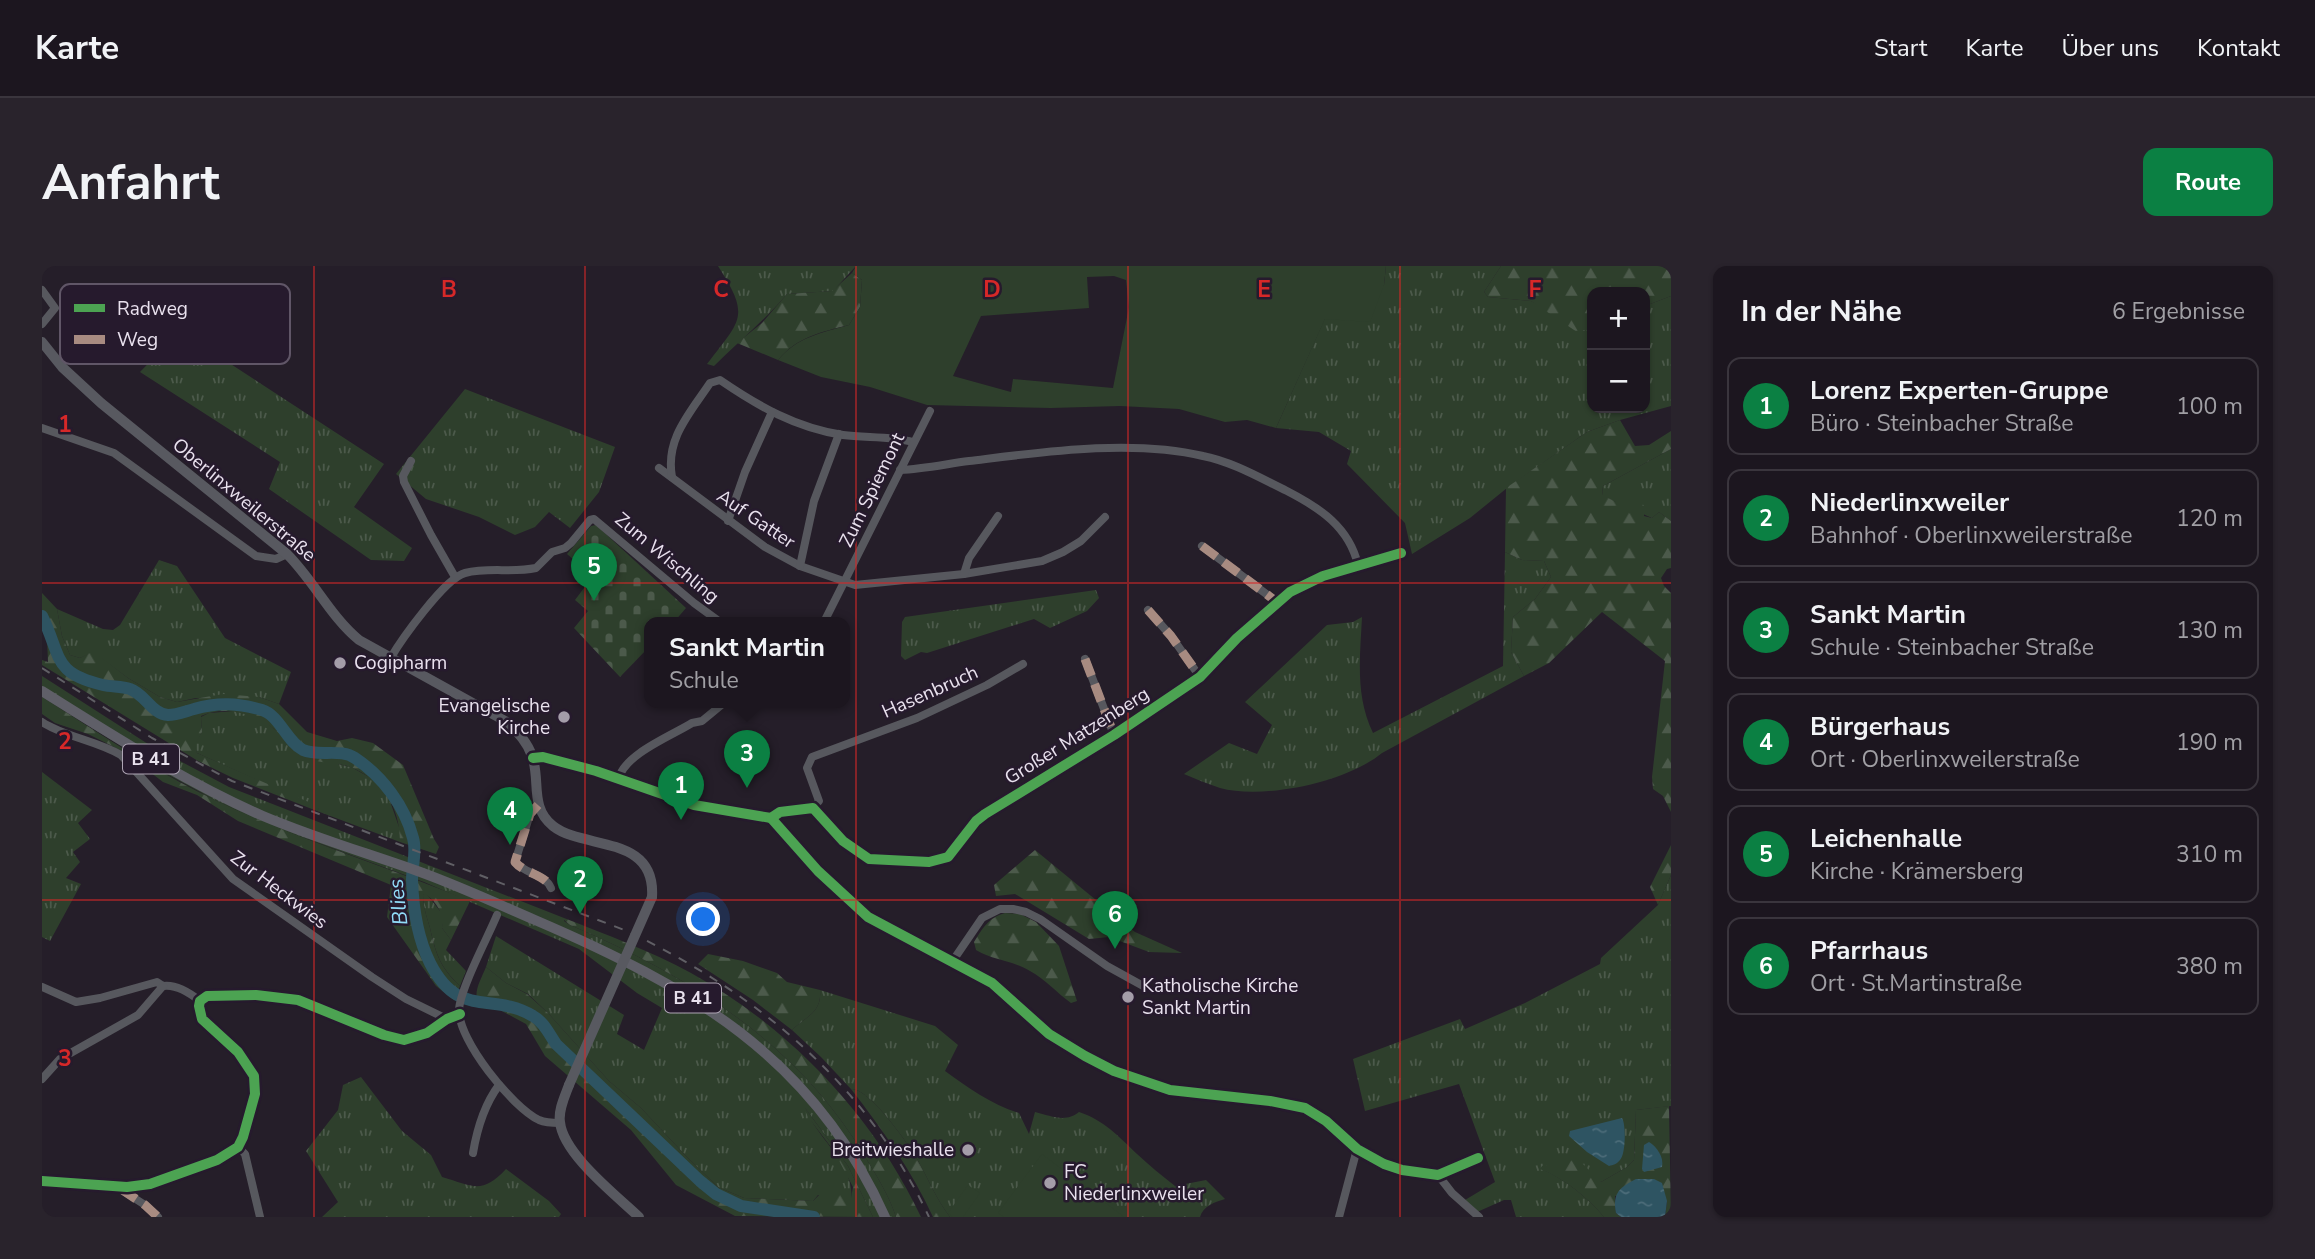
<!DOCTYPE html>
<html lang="de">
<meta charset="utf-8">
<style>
body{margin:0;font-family:"Nunito Sans",sans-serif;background:#29232c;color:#f1f3f6}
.controls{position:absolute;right:21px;top:21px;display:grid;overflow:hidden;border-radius:14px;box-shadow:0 2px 5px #0004}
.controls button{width:63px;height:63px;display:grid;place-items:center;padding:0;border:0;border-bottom:2px solid #3a353d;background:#1c161f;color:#f1f3f6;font:35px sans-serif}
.you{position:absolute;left:662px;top:654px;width:24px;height:24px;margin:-18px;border:5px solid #fff;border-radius:50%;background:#1a73e8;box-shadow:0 0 0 10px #1a73e833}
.badge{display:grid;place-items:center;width:46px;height:46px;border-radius:50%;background:#0b8043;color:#fff;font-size:23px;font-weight:700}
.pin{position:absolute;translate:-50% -58px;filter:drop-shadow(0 2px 4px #0008)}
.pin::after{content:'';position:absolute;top:37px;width:24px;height:21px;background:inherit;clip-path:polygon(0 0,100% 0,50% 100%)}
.popup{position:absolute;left:602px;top:351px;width:206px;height:91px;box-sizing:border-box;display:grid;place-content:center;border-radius:14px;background:#1c161f;filter:drop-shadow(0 2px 5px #0005);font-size:23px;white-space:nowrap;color:#a09fa4}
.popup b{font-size:26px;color:#f1f3f6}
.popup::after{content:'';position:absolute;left:50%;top:100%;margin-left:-14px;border:14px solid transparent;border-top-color:#1c161f}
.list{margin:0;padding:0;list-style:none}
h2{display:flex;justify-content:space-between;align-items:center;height:91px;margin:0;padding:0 28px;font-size:30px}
h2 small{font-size:23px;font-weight:400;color:#a09fa4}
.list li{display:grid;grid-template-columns:46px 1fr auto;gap:21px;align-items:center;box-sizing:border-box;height:98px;margin:0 14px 14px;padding:0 14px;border:2px solid #3a353d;border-radius:14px}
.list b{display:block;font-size:26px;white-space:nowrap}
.list p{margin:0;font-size:23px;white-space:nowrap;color:#a09fa4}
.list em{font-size:23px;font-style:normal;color:#a09fa4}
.map{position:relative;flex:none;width:1629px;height:951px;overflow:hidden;border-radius:14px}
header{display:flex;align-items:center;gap:42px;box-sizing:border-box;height:98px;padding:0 35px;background:#1c161f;border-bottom:2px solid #3a353d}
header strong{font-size:33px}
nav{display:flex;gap:38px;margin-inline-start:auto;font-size:24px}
.intro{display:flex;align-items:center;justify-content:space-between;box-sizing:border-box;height:168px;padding:0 42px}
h1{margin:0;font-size:49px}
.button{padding:18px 32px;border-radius:14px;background:#0b8043;color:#fff;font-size:24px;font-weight:700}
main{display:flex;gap:42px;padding:0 42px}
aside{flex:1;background:#1c161f;border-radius:14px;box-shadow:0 2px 5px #0004}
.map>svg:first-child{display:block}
</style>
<header>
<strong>Karte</strong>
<nav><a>Start</a><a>Karte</a><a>Über uns</a><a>Kontakt</a></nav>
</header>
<div class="intro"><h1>Anfahrt</h1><a class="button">Route</a></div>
<main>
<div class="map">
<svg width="1629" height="951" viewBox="0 0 1629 951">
<defs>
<pattern id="grass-tufts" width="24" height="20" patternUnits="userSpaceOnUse" patternTransform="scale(1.75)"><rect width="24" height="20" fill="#2e3f2c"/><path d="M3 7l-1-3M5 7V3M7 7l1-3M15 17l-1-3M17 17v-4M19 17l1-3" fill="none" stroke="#4c5a4b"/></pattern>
<pattern id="forest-firs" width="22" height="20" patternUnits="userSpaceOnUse" patternTransform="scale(1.75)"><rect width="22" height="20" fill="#2e3f2c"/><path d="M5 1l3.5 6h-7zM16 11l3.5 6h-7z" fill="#4c5a4b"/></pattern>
<pattern id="cemetery-stones" width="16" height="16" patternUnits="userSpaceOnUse" patternTransform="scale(1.75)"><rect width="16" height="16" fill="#2e3f2c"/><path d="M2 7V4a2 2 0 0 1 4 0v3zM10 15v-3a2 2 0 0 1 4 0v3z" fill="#4c5a4b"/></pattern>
<pattern id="water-ripples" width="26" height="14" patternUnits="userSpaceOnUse" patternTransform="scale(1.75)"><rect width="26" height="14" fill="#2e5462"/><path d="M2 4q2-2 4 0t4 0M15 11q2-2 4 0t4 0" fill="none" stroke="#4c6c79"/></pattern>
</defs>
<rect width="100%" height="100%" fill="#251e29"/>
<!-- grass -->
<g fill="url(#grass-tufts)">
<path d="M676,0H814L791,25L745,28C722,55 696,76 672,100L665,98C699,53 709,51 676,0Z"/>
<path d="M1344,0H1459L1442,26L1446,31L1489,35L1546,64L1550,62V142H1603V40L1629,30V140L1578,154L1545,166L1465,222L1428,252L1370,288L1363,257L1305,198L1309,185L1277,166L1234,162L1283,52L1342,19Z"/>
<path d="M138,65L342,198L312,241L370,282L362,295L329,294L227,223L238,196L98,106Z"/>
<path d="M423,123L573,181L557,226L528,262L507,246L493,261L473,269L437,251L384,233L354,208Z"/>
<path d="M1629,183V255L1617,246L1610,252L1560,230L1561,220Z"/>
<path d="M1463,286L1480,294L1502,295L1509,311L1493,333L1471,351L1469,386L1482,410L1340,487C1305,516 1222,534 1178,522C1166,518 1154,513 1142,508L1187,477L1215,488L1230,459L1203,436L1285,359L1311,356L1320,351C1318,391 1313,430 1331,467L1461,400Z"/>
<path d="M117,294L135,300L183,372L249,406L237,438L217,431L154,432L135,436L118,431L86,412L51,386L38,392L28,389L20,370L15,343L61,363L71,364L78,359Z"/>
<path d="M1054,324L1057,332L1045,345L1008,362L992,353L885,387L879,386L863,394L859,390L860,356L863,351Z"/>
<path d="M0,410L106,478L187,521L522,652V655L528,659C647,710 754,776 822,889C834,909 847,929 854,951H831L806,900L763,842C774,871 814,900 809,933L776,929L771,935L702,932L676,921L644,890L599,842L567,815L506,747L486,728L464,717L444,701L454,670L582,749L575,768L602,784L620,742L595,727L537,683L382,616L222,557L171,533L121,506L0,431Z"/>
<path d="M192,445L217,451L236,466L296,498L309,501L336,516L348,535L358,564V576L275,545L277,542L155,487L152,479L160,466L159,451L167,447Z"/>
<path d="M0,506L50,544L36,557L48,573L31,586L38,596L24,612L39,618L8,675L0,671Z"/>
<path d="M1629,609V840L1594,844L1592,894L1585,901L1559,916L1499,903C1523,913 1545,931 1562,951H1474L1469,934H1462L1435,946L1423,934L1453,916L1417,818L1323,845L1311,793L1418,753L1423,763L1483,737L1558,698L1559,692L1616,639Z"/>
<path d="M384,627L401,649L400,662L409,674L404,684L424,705L418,720C398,701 394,688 388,662C385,651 381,641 381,629Z"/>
<path d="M778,724L893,760L916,779L903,805C925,821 950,839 977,847L987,868L993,846C1009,850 1024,857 1037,846C1063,855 1075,869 1095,888C1107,899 1120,910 1133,920L1164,914L1183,933C1173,936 1161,940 1158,951H908C894,933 886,912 875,893C866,877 827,822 809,823L779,791L750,764C764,750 780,747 778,724Z"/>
<path d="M319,811L360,865L389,889L400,911C431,920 440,929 464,903L507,935L519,948L517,951H280L296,936L264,885L296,844L301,819Z"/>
</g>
<!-- forest -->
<g fill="url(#forest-firs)">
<path d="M1459,0H1629V30L1603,40V26H1550V62L1535,66L1489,35L1446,31L1442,26Z"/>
<path d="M810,7L820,14L818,41L807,59C779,66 755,71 736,94L695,77L720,57L745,28L790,25Z"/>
<path d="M1578,154L1593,180L1607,179L1629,165V183L1561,220L1560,229L1574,236L1584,227L1595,229L1602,240V250L1610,252L1617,246L1629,255V302L1625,303L1619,312L1622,320L1629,327V546L1621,530L1611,523L1610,511L1623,395L1560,346L1507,397L1482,410L1469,386L1471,351L1493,333L1509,311L1502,295L1480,294L1463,286L1464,222L1545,166Z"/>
<path d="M0,327L15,343L20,370L28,389L38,392L51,385L86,412L118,431L135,436L181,428L217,431L237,438L265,466L295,475L310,472L331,477L361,499L392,573L397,581L394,588L358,576C358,541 341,514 308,501C293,495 276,499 261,490C253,485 245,475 238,468C217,449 186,438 159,450L160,466L153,479L155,487L278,541L275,545L191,512L156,495L0,399V394L6,396L5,372L0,362Z"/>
<path d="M0,431C57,467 114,506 175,535C257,574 344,600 428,635L409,674L400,662C401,647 396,638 384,628L381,629C381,641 385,651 388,662C394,689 398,701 418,720L412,734L394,720L345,651L349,619L196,555L155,529L121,516L82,486L46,468L13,457L0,448Z"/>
<path d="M1629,579V609L1616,639L1608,621Z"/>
<path d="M993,584L1093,666L1140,687L1107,686L1067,671L1047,673L973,628L954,630L952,619Z"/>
<path d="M963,647L978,648L994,656L1017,680L1035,735L1029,737C1015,727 1003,713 988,705C970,694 953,695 934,684L932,676C941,662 946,652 963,647Z"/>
<path d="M522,652C565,669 609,685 649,707C748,762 831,849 879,951H854C847,929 834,909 822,889C754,776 647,710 528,659L522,654Z"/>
<path d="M666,688L701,695L735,707L745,716L778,724C780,747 764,750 750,764L711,734L656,698Z"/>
<path d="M444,701L464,717L485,728L506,747L567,815L599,842L644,890L676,921L702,932L771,935L781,925L794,922L809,932L811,921L792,885L766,851L760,838L806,900L831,951L693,950L634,919L589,864L503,790L484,758L458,744L439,742C429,728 438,716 444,701Z"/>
<path d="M809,823C827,822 866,877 875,893C886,912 894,933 908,951H891C870,905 840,863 809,823Z"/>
<path d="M1627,840L1629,951H1623L1625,935L1573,930L1574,947L1579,951H1562C1545,931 1523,913 1498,903L1500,900L1536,893L1559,916L1585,901L1592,894L1594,844Z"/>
</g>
<!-- cemetery -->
<path fill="url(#cemetery-stones)" d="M554,259L644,342L632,356H607V381L578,411L532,362L546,345L533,334L551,310L525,288L549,260Z"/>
<!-- garden -->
<g fill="#2e3f2c" fill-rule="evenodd">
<path d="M814,0H1344L1342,19L1328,56L1283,53L1234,162L1205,154L1183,156L1137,143L1078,140L1009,142L885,139L828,121L779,111L736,94C755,71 779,67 807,59L818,41L820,14L810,7ZM1072,10L1084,14L1087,41L1071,122L971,113L969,126L911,110L939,50L1047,42L1045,11Z"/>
<path d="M1000,888L1082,951H962L956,947Z"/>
<path d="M926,919L938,927L921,951H911L906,947Z"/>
</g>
<!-- water -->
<g fill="url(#water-ripples)">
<path d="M1580,852C1584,858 1584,888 1578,894C1575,898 1571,899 1567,900L1545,886L1527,870L1528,865Z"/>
<path d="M1607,876C1615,881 1622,891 1620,901L1602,906L1600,903L1602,879Z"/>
<path d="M1594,913H1612L1620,917L1625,935L1623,951H1579L1574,947C1570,927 1578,921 1594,913Z"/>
</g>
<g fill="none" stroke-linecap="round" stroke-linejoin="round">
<!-- river -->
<path stroke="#2e5462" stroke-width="12" d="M0,350C20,391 10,407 61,419C70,421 80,420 88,423C103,428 110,448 126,449C135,449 144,445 152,443C176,436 196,437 220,444C237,449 245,476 261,484C277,491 299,482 313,492C340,510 363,540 371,572C375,585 370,600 370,614C371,640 376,673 388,697C417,754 449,725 491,750C502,756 507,768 514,778L658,915L674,928L699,940L772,951"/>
<!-- minor -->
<g stroke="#57585e" stroke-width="8">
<path d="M0,24L13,42L0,58"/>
<path d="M0,162L72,187L214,290L234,293L245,288"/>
<path d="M369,195L361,210L362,216L389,269L413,311"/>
<path d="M617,202L723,281L758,300L813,319L922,308L1000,295L1021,286L1039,275L1063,251"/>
<path d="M858,204C881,203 904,198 927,195C1001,186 1089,173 1161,190C1191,196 1218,212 1245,225C1278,242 1307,261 1316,299"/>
<path d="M630,211C623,173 648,147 668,117L678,114C716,140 754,162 801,169C823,172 849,170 871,176"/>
<path d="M686,255L703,206L730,146"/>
<path d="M1160,280L1235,336"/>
<path d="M758,300L772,235L797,168"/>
<path d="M922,308L927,292L956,250"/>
<path d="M1106,344L1129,370L1158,411"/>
<path d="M782,356L888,145"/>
<path d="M348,393C359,374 403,312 423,307C446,301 470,307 494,302L510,286L523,282L529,277L548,254L552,253L652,337L678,356"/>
<path d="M1043,393L1072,469"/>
<path d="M0,456C23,471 53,474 79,489L191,613L330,711L364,733L405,753"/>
<path d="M491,492L501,491L554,505L652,539L729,552L776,605L826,651L950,717L1007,768L1043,790L1072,805L1128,824L1228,835L1263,842L1284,855L1315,883L1342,898L1360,904L1396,909L1436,892"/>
<path d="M577,512C583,488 629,470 650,457L660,455L683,436"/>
<path d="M496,539L488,548L473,596C483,608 503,608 509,622"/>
<path d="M771,542L777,535L765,502L770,491L875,452L945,419L981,398"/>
<path d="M729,552L738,546L771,542L801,575L827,593L887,596L906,591L934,555L943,548L1072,469L1158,411L1195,372L1248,326L1281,310L1359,287"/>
<path d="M455,649C446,671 418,723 417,744C416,774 470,841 497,854C504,857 510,857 518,857"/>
<path d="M910,696L940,652L958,643H971L984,646L998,653L1065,700L1103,721"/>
<path d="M0,721L34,736L58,732L115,716L121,720C134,718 148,727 158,735"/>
<path d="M0,813L18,793L96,749L121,720"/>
<path d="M196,881L203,888L218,951"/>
<path d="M431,887C435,863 442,839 457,819"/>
<path d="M1396,909L1410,927L1437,951"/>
<path d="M0,915L85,921L108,918L175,894L196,881L201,871L213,828L212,810L196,786L160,753L157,740L158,735L165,730L214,729L256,734L342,769L362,774L385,767L405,753L418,748"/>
<path d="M75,921L103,939L116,951"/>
<path d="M1297,951L1315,883"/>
</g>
<!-- major -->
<g stroke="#585960" stroke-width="10">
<path d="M0,76L20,101L59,137L245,288C272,315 288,350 317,374L465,456C475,466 485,475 490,490C499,514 487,541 511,560C541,584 614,568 610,631"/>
<path d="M527,819C523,830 516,844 518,856C521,888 574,929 597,951"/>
</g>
<!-- highway -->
<path stroke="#5f5f68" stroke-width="10" d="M0,425C72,470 143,516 221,550C273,572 328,588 381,607C419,621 456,638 493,654C647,720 772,791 843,951"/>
<!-- rail -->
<path stroke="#605f65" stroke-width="2" stroke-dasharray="9 9" stroke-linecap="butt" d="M0,402L110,472L190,515L585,665C716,728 824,817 887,951"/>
<!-- major-bridge -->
<path stroke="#585960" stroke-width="10" d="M527,819L610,631"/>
<!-- quiet -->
<g stroke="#a88b81" stroke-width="9" stroke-dasharray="18 9" stroke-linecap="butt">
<path d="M1160,280L1235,336"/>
<path d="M1106,344L1129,370L1158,411"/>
<path d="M1043,393L1072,469"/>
<path d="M496,539L488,548L473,596C483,608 503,608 509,622"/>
<path d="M79,923L103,939L116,951"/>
</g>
<!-- cycleway casing -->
<g stroke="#261a2d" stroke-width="15">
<g id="cycleway">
<path d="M491,492L501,491L554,505L652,539L729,552L776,605L826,651L950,717L1007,768L1043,790L1072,805L1128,824L1228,835L1263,842L1284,855L1315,883L1342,898L1360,904L1396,909L1436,892"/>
<path d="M729,552L738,546L771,542L801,575L827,593L887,596L906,591L934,555L943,548L1072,469L1158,411L1195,372L1248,326L1281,310L1359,287"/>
<path d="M0,915L85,921L108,918L175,894L196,881L201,871L213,828L212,810L196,786L160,753L157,740L158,735L165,730L214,729L256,734L342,769L362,774L385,767L405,753L418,748"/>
</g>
</g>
<!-- cycleway -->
<use href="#cycleway" stroke="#4ca352" stroke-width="10"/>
</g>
<!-- grid -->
<path fill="none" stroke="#d62828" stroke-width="2" stroke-opacity="0.55" d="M272,0V951M543,0V951M814,0V951M1086,0V951M1358,0V951M0,317H1629M0,634H1629"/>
<!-- markers -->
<g fill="#a49da9" stroke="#261a2d" stroke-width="2.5">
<circle cx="298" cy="397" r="7"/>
<circle cx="522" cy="451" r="7"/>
<circle cx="1086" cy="731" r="7"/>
<circle cx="926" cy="884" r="7"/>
<circle cx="1008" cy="917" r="7"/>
</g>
<g text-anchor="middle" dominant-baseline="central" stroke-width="5" stroke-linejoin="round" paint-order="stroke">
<!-- shield labels -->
<g fill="#261a2d" stroke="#aea5b4" stroke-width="2">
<rect x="81" y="478.5" width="56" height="29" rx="5"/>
<rect x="623" y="717.5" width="56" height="29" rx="5"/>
</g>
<g font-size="18" font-weight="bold" fill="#e9e1ee">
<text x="109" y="493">B 41</text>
<text x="651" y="732">B 41</text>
</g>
<!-- street labels -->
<g font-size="19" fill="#e9e1ee" stroke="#261a2d">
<text transform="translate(830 224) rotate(-64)">Zum Spiemont</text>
<text transform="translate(202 234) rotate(40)">Oberlinxweilerstraße</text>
<text transform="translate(714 253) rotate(34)">Auf Gatter</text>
<text transform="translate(625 292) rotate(40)">Zum Wischling</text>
<text transform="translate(888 426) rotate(-24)">Hasenbruch</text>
<text transform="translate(1035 470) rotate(-32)">Großer Matzenberg</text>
<text transform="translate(237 624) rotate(37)">Zur Heckwies</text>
</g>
<!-- poi labels -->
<g font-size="19" fill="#e9e1ee" stroke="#261a2d" text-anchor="start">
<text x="312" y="397">Cogipharm</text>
<text x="508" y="440" text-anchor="end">Evangelische<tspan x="508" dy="22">Kirche</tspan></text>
<text x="1100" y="720">Katholische Kirche<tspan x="1100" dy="22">Sankt Martin</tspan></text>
<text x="912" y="884" text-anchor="end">Breitwieshalle</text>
<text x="1022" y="906">FC<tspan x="1022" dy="22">Niederlinxweiler</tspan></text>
</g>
<!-- water labels -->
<g font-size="21" font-style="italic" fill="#91dcf8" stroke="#261a2d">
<text transform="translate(356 636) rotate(-96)">Blies</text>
</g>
</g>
<!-- legend -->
<rect x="18" y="18" width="230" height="80" rx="10" fill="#261a2d" stroke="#605667" stroke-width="2"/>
<rect x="32" y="38" width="31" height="8" fill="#4ca352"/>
<rect x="32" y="69" width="31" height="9" fill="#a88b81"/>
<g font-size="19" fill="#e9e1ee">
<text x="75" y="49">Radweg</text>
<text x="75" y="80">Weg</text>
</g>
<g font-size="23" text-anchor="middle" font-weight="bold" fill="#d62828" stroke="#261a2d" stroke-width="5" stroke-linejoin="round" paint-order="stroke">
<text x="407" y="31">B</text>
<text x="679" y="31">C</text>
<text x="950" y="31">D</text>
<text x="1222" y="31">E</text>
<text x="1493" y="31">F</text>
<text x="23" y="166">1</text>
<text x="23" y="483">2</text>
<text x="23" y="800">3</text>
</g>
</svg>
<div class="controls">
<button>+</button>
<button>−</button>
</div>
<div class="you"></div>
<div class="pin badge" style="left:639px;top:554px">1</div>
<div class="pin badge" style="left:538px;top:648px">2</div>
<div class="pin badge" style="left:705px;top:522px">3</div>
<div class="popup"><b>Sankt Martin</b>Schule</div>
<div class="pin badge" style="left:468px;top:579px">4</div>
<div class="pin badge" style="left:552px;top:335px">5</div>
<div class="pin badge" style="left:1073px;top:683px">6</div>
</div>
<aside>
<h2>In der Nähe<small>6 Ergebnisse</small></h2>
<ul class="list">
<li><span class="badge">1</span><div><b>Lorenz Experten-Gruppe</b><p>Büro · Steinbacher Straße</p></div><em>100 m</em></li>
<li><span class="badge">2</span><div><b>Niederlinxweiler</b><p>Bahnhof · Oberlinxweilerstraße</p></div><em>120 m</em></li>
<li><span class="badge">3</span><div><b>Sankt Martin</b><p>Schule · Steinbacher Straße</p></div><em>130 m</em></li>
<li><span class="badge">4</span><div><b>Bürgerhaus</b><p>Ort · Oberlinxweilerstraße</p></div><em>190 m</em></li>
<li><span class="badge">5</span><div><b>Leichenhalle</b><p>Kirche · Krämersberg</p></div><em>310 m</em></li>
<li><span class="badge">6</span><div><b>Pfarrhaus</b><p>Ort · St.Martinstraße</p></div><em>380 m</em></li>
</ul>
</aside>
</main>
